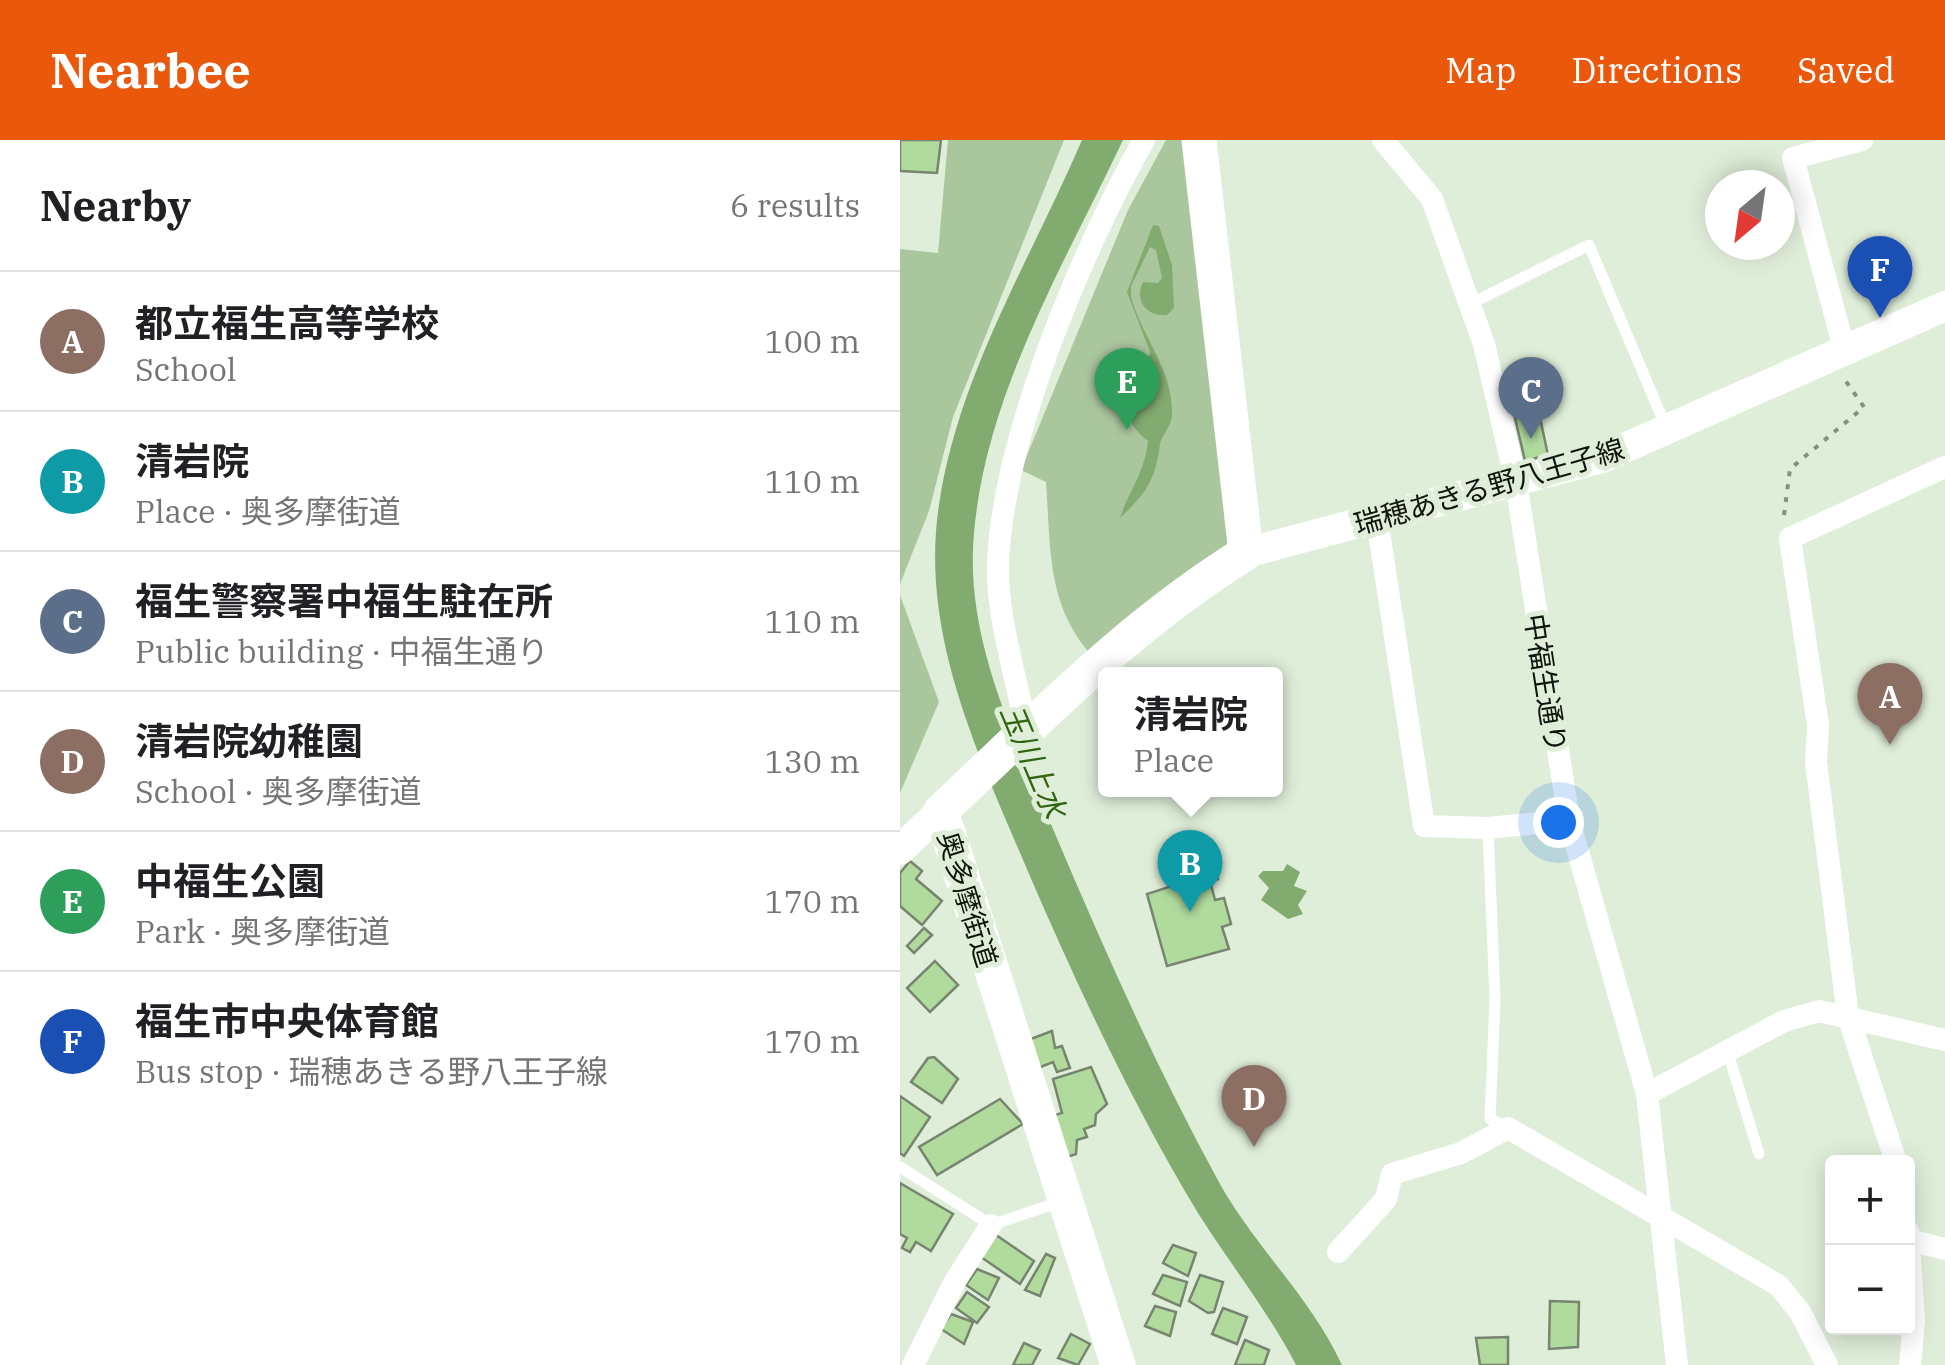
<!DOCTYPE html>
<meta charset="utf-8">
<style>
body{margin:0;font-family:"IBM Plex Serif","Noto Sans JP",serif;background:#f2f2f2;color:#202124}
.controls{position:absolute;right:30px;bottom:30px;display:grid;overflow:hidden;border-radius:10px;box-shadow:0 5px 25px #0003}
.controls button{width:90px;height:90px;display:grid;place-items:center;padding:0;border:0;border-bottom:2px solid #e0e0e0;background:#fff;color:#202124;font:50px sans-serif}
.compass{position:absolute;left:805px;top:30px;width:90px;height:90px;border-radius:50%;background:#fff;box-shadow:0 5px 25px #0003;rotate:209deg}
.you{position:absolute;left:658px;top:682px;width:35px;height:35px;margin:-25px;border:8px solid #fff;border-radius:50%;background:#1a73e8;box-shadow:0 0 0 15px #1a73e833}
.badge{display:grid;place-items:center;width:65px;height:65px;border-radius:50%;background:#ea580c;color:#fff;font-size:32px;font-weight:700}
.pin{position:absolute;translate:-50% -82px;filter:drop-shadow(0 2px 5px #0008)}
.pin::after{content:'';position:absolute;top:52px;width:35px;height:30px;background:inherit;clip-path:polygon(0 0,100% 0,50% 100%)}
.popup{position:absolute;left:198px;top:527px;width:185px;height:130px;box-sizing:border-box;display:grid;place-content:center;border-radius:10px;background:#fff;filter:drop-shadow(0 2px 8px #0005);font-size:32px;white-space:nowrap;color:#757577}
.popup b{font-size:38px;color:#202124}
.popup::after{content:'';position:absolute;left:50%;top:100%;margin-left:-20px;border:20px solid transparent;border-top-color:#fff}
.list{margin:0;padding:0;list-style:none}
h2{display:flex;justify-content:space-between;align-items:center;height:130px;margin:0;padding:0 40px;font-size:42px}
h2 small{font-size:32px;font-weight:400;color:#757577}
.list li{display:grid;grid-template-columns:65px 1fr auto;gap:30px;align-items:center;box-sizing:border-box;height:140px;padding:0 40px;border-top:2px solid #e0e0e0}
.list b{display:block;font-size:38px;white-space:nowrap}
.list p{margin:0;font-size:32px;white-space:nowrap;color:#757577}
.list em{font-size:32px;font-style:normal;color:#757577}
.map{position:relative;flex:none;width:1045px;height:1225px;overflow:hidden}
header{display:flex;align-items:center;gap:60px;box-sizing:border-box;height:140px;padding:0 50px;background:#ea580c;color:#fff}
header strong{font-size:48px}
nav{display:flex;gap:55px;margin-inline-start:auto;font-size:35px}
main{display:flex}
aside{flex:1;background:#fff}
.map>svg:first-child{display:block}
</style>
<header>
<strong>Nearbee</strong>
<nav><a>Map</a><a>Directions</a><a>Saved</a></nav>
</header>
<main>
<aside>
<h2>Nearby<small>6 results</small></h2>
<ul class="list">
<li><span class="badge" style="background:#8d6e63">A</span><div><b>都立福生高等学校</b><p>School</p></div><em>100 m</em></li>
<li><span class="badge" style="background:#0f9aa8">B</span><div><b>清岩院</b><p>Place · 奥多摩街道</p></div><em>110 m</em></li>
<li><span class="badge" style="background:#5c6f8a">C</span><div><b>福生警察署中福生駐在所</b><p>Public building · 中福生通り</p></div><em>110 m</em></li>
<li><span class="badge" style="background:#8d6e63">D</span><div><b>清岩院幼稚園</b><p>School · 奥多摩街道</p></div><em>130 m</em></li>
<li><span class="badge" style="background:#2e9e5b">E</span><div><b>中福生公園</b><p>Park · 奥多摩街道</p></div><em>170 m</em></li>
<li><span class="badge" style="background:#1a4fb4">F</span><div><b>福生市中央体育館</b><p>Bus stop · 瑞穂あきる野八王子線</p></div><em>170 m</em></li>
</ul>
</aside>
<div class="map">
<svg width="1045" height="1225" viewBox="0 0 1045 1225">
<rect width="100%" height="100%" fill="#dfeed9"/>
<!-- green -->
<g fill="#aac69d">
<path d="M48,0H164L53,277L29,371L0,444V109L38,113Z"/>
<path d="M266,0H282L329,400L318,422L193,517C146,465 151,409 146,342L121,330L228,70Z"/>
<path d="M0,455L39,562L0,653Z"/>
</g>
<!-- water -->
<g fill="#82ab6f">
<path d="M182,0H223C164,125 86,253 74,393C64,499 116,601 156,696C206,814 258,931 320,1044C356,1108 411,1158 442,1225H396C365,1165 320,1112 286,1053C226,950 176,843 129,734C80,618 19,495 39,365C58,235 131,119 182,0Z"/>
<path d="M253,85L259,86L272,125L274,168L267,175C247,177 234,161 243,142L258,143L262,138L256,110L250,107L231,146V157C242,197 274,231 272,276C271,287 262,294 260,304C255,341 247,352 220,378C228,353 245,332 248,301C208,270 242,249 250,212L227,152Z"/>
<path d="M387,724L400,732L394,746L407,751L398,765L403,774L388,779L361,760L369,748L358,736L363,731H383Z"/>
</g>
<!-- building -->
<g fill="#b0db9d" stroke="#768470" stroke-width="2.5">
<path d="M0,0H41L37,33L0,31Z"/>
<path d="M639,273L648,315L625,321L615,278Z"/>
<path d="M10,721L22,731L16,739L42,761L22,785L0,766V733Z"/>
<path d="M314,725L318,739L310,741L315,760L324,758L331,784L322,787L329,809L267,826L247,754L269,747L268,742L280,739L279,735Z"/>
<path d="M24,788L32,795L14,813L7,806Z"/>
<path d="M35,821L58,845L30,872L7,848Z"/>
<path d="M152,891L155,908L162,906L170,928L157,932L153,922L138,928L128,900Z"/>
<path d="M34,917L58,939L42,963L11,942L28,918Z"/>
<path d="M191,927L207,964L196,974L195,985L184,989L187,997L177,1000L176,1014L167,1017L155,975L162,973L153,939Z"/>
<path d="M0,956L30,977L4,1016L0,1013Z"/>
<path d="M100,959L123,984L37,1035L19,1007Z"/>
<path d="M0,1043L53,1074L31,1111L16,1102L10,1112L2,1108L7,1098L0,1094Z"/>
<path d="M96,1095L134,1121L120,1144L81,1117Z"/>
<path d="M273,1105L296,1113L288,1136L263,1123Z"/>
<path d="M146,1114L155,1118L140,1156L125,1150Z"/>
<path d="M77,1129L99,1138L88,1160L66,1145Z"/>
<path d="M263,1135L287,1142L280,1166L253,1154Z"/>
<path d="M300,1135L323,1142L314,1172L308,1173L289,1161Z"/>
<path d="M67,1152L89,1167L77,1183L56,1168Z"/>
<path d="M650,1161L679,1162L678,1207L649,1209Z"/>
<path d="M255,1166L276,1172L270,1196L245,1186Z"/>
<path d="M323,1168L347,1177L337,1204L312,1194Z"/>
<path d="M51,1174L73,1182L64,1204L41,1189Z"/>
<path d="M171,1194L190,1204L178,1225L158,1218Z"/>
<path d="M608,1197V1225H580L576,1198Z"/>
<path d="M345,1200L369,1210L364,1225H335Z"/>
<path d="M124,1203L140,1210L132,1225H113Z"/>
</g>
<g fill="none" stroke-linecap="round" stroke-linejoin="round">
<!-- path -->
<path stroke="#859081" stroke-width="4" stroke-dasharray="5 8" stroke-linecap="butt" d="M884,375L890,329L964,267L945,240"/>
<!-- service -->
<g stroke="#fff" stroke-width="11">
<path d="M570,164L689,105L766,287"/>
<path d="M588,688L595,858L590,979L608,988"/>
<path d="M828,913L859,1014"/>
<path d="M0,1027L91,1085L160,1062"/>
</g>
<!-- minor -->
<g stroke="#fff" stroke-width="22">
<path d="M483,0L532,59L584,204L616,342L669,680L747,954L777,1225"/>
<path d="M945,212L893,18L962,0"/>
<path d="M477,379L524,686L588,688L669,680"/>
<path d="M126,589C117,539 98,482 98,431C99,306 182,109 244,0"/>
<path d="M747,954L884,881L919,871L1045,900"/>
<path d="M996,1022L948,876L916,622L918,585L890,398L1045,327"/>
<path d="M1008,1091L1014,1180L1010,1225"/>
<path d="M1009,1100L1045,1109"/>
<path d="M438,1112L486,1059L492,1034L561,1013L608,988L878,1145L900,1172L927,1225"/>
<path d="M13,1225L54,1143L91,1085"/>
</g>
<!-- secondary -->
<g stroke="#fff" stroke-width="30">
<path d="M346,413L702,318L1045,166"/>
<path d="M0,710L41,671"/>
</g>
<!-- primary -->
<path stroke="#fff" stroke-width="35" d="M218,1225L41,671C139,579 231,484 346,413L299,0"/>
</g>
<g text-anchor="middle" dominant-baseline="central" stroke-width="10" stroke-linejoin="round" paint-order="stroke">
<!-- street labels -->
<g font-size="28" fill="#0f140d" stroke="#dfeed9">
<text transform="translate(589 346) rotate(-16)">瑞穂あきる野八王子線</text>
<text transform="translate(646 543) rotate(81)">中福生通り</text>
<text transform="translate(68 759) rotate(73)">奥多摩街道</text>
</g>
<!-- water labels -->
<g font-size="30" font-style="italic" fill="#31640e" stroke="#dfeed9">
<text transform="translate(134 621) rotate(67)">玉川上水</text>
</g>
</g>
</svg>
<div class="controls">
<button>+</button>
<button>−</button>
</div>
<svg class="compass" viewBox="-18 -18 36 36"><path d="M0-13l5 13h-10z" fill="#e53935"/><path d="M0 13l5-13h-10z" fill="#757577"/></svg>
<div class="you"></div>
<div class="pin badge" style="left:990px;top:605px;background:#8d6e63">A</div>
<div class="pin badge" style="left:290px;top:772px;background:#0f9aa8">B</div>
<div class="popup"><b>清岩院</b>Place</div>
<div class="pin badge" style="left:631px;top:299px;background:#5c6f8a">C</div>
<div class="pin badge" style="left:354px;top:1007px;background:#8d6e63">D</div>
<div class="pin badge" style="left:227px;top:290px;background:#2e9e5b">E</div>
<div class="pin badge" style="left:980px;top:178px;background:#1a4fb4">F</div>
</div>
</main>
